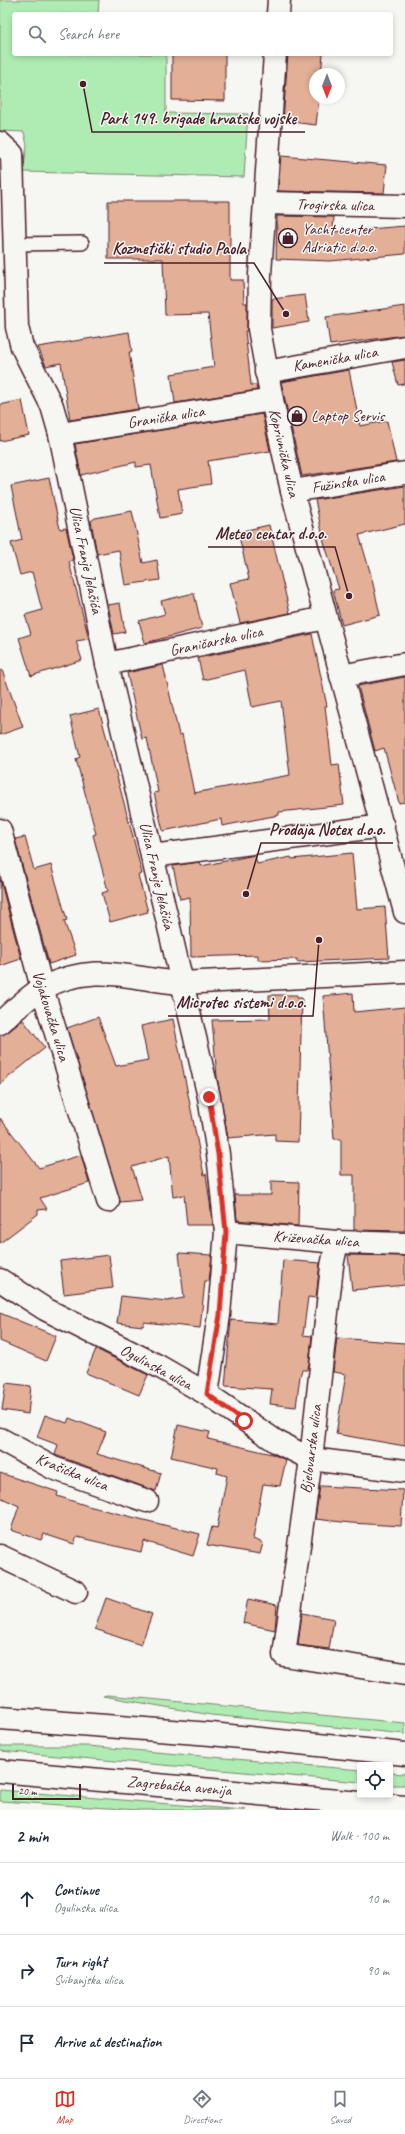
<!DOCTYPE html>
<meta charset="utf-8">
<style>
body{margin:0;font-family:Caveat,sans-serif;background:#f2f2f3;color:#1f2937}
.controls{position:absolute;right:12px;bottom:12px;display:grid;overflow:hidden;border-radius:4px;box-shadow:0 2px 6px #0003}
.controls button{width:36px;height:36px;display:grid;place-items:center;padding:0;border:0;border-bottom:1px solid #e0e1e3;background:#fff;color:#1f2937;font:20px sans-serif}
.compass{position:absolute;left:309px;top:68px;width:36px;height:36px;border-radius:50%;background:#fff;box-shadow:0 2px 6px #0003;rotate:180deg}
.scale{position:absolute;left:12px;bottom:10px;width:69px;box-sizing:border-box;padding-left:4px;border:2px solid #4a1f2b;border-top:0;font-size:11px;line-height:14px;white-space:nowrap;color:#4a1f2b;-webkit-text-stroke:3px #f6f6f2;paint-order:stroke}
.stop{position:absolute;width:12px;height:12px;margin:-9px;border:3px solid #d93025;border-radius:50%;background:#fff}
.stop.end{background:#d93025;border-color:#fff;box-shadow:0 1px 4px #0008}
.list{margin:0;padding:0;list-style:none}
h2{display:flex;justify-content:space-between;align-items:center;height:52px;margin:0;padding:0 16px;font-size:17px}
h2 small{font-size:13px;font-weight:400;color:#747a83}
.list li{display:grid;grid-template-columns:26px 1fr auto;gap:12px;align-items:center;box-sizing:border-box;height:72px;padding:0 16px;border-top:1px solid #e0e1e3}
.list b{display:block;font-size:15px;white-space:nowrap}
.list p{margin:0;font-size:13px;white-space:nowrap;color:#747a83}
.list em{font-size:13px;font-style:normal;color:#747a83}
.icon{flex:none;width:22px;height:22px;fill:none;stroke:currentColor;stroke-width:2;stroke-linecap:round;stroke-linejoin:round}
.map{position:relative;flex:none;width:405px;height:1810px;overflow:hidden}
.search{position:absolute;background:#fff;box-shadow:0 2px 6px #0003;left:12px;right:12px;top:12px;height:44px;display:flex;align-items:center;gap:10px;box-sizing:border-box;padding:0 14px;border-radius:4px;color:#747a83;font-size:15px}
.sheet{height:268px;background:#fff}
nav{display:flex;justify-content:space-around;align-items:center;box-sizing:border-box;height:56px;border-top:1px solid #e0e1e3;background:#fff;font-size:11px;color:#747a83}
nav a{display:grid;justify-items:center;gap:2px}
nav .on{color:#d93025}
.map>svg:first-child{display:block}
</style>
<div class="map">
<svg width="405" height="1810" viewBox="0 0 405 1810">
<rect width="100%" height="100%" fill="#f6f6f2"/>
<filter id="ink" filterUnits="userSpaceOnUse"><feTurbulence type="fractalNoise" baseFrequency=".025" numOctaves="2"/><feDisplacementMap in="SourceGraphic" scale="8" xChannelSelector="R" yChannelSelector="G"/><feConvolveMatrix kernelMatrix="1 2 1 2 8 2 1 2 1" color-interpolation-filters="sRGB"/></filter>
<g filter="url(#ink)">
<!-- green -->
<g fill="#afecb3" stroke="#7c866f">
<path d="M0,0H99L98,14H14V54H166V113L248,114L244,177L23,172L27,145L24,132L0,131Z"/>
<path d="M107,1695L405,1723V1734L211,1715L103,1696Z"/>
<path d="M0,1746H87L360,1770V1782L0,1751Z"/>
<path d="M390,1773L405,1774V1785H390Z"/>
<path d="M0,1790L230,1809L246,1810H138L0,1801Z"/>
</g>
<!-- building -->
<g fill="#e3af97" stroke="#4a1f2b">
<path d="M172,54H225V101L172,100Z"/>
<path d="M288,54H323L321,74H315V98H319L316,125L283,121Z"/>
<path d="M281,156L387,165L384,193L278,191Z"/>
<path d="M108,201H230V280H243L244,303H247V331H245L251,385H256L257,390L175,403L171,374L214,367L208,314L165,315L163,259H108Z"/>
<path d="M277,216L334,217L333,232L405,226V254L330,261L276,259Z"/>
<path d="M305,295L309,322L272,328V299Z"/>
<path d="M405,306V335L330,345L326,317Z"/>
<path d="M129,332L132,352H129L138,409L70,420L61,363L46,366L38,347Z"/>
<path d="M405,360V384L398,385L392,362Z"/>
<path d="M349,370L360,426L387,421L396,462L302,476L281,382Z"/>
<path d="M22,400L29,435L0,441V405Z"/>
<path d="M262,414L270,451L208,461L211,484L178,489L182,514L160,518L151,465L136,467V462L81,475L75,444Z"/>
<path d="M49,478L60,529L66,528L73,559L69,562L89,639L76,641L82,660L31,676L19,638L31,634L25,615L42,610L32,572L20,575L11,543L22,540L11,486Z"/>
<path d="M405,486V524L359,535L371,575L380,615L342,625L333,590L339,589L324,542L315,500Z"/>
<path d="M132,511L143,563L157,560L160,580L125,585L119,550L97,554L91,521L95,518Z"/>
<path d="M269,525L290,613L240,623L230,583L249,579L238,532Z"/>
<path d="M194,593L202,628L145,643L139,621L165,614L161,601Z"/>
<path d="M120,603L125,632L114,634L108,605Z"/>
<path d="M312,634L327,706H325L332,765L339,764L344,805L279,812V815L222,826L221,819L163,831L154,793L158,792L147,738L142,739L127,673L163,665L179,735L182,734L194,793L290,775L281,701L252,707L245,670L203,680L198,658Z"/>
<path d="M2,670L23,727L0,735V671Z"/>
<path d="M405,677V802L399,803L384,748L375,751L358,686Z"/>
<path d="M99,709L133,837L142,874L138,875L148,912L110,922L102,893L108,891L93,835L96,834L76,759L80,757L70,716Z"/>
<path d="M25,837L34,870L51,865L67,920L64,921L76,955L49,964L15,839Z"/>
<path d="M352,853L357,909L385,907L389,958L297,962V959L258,960V955L191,957L190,897L180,899L173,866L200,862L201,866L255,855L257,864L291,857L292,859Z"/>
<path d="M0,879L21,959L0,966Z"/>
<path d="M353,993L354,1012L405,1007V1231L354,1230V1175H341V1139H334L323,996Z"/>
<path d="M269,995H297V998H302L298,1142L275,1141V1134L228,1138L217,1077L212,1020L270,1019Z"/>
<path d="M98,1017L116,1066L148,1060L141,1026L173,1019L204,1175L206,1174L213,1225H187L184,1195L173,1197L169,1156L132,1167L142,1200L120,1202L67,1028Z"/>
<path d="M23,1020L45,1048L0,1084V1035L8,1032Z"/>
<path d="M0,1118L39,1168L81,1155L89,1183L40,1198L47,1209L38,1210V1214L0,1243Z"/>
<path d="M271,1181L299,1182L298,1226L237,1220L235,1195H271Z"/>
<path d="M179,1253L212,1255L209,1281H205L200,1328L144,1322L143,1326L117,1323L121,1296L167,1301L184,1298Z"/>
<path d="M109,1255L113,1288L64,1294L60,1261Z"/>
<path d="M348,1255L405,1256V1285L352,1290Z"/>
<path d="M283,1260L320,1263L316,1298L308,1297L303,1335L312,1336L309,1364L307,1370H302L300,1376L296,1407L270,1404L272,1389L225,1386L231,1320L278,1324Z"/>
<path d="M0,1313L56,1336L46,1361L0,1341Z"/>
<path d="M337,1338L405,1343V1446L336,1434L346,1374L333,1372Z"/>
<path d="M96,1349L148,1375L139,1395L86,1373Z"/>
<path d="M6,1383L31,1386L28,1414L2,1410Z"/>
<path d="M45,1415L67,1423L69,1418L106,1432L97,1454L161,1473L156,1491L55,1455L58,1445L37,1437Z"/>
<path d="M178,1425L210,1432L208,1439L272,1454L286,1460L280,1486L263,1484L253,1539L263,1543L260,1554L207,1545L212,1527L217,1528L227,1476L217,1473L218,1468L171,1457Z"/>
<path d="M0,1473L58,1492L57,1496L88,1506L200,1534L193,1556L144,1541L141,1552L77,1537L74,1544L44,1534L41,1540L11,1530L19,1506L0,1497Z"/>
<path d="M320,1486L403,1490L401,1526L351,1523L315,1519Z"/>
<path d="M106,1598L152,1614L141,1645L95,1629Z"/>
<path d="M248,1599L277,1605L275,1630L243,1623Z"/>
<path d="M302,1613L334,1619L329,1649L298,1645Z"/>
</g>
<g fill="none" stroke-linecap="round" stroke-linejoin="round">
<!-- service casing -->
<g stroke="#4a1f2b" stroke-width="16">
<path id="service" d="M14,244L82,243"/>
</g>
<!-- minor casing -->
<g stroke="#4a1f2b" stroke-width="25">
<g id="minor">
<path d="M278,14L279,0"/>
<path d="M275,54L260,274L259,329L272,400L292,491L405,912"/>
<path d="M0,143L12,154L17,327L22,347L52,406L60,434L107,664L209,1097L218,1154L226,1232L219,1315L207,1394"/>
<path d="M265,203L405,206"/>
<path d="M266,372L405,347"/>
<path d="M60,434L272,400"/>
<path d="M292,491L405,473"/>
<path d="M107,664L325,618"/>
<path d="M341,676L405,664"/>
<path d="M0,830L42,988L108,1201"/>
<path d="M152,856L383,826"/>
<path d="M0,1023C13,1012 28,996 43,988C95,961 129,979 181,983L405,972"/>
<path d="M226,1232L337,1242L405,1244"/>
<path d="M337,1242L332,1266L311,1459L284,1655L405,1674"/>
<path d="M0,1280L45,1309L160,1367L207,1394L277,1442L311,1459L405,1471"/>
<path d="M0,1439L53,1468L147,1501"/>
<path d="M0,1556L76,1592"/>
</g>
</g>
<!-- secondary casing -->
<g stroke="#4a1f2b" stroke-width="25">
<g id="secondary">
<path d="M0,1718L211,1734L405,1754"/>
<path d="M0,1771L405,1807"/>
</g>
</g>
<!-- service -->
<use href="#service" stroke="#f6f6f2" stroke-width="13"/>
<!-- minor -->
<use href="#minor" stroke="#f6f6f2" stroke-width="22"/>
<!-- secondary -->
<use href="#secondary" stroke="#f6f6f2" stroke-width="22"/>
</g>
</g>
<g fill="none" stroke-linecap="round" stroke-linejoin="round" filter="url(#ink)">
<!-- route -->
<path stroke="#d93025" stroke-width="5" d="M209,1097L218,1154L226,1232L220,1315L207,1394L244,1421"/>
</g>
<!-- icons -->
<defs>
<g id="shop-ring" transform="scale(1)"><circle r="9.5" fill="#f6f6f2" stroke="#4a1f2b" stroke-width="1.5"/><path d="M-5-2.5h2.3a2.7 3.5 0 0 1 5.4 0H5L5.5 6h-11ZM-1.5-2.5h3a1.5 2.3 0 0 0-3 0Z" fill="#4a1f2b"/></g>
</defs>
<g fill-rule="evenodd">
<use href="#shop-ring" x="288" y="238"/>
<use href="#shop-ring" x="297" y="416"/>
</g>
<g text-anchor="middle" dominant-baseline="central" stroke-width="3" stroke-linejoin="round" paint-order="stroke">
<!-- street labels -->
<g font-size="16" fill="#4a1f2b" stroke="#f6f6f2">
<text transform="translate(335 205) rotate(1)">Trogirska ulica</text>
<text transform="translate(335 359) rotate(-10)">Kamenička ulica</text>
<text transform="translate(166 417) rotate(-9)">Granička ulica</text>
<text transform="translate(284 453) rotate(77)">Koprivnička ulica</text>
<text transform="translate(348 482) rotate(-9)">Fužinska ulica</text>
<text transform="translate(86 560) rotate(78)">Ulica Franje Jelašića</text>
<text transform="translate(216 641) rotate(-12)">Graničarska ulica</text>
<text transform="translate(157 876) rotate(77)">Ulica Franje Jelašića</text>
<text transform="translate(51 1016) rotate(73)">Vojakovačka ulica</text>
<text transform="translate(316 1239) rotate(4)">Križevačka ulica</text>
<text transform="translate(156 1367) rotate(28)">Ogulinska ulica</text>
<text transform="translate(311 1449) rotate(-83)">Bjelovarska ulica</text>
<text transform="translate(72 1472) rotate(22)">Krašićka ulica</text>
<text transform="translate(179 1786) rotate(5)">Zagrebačka avenija</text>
</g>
<!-- poi labels -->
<g font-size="16" fill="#4a1f2b" stroke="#f6f6f2" text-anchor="start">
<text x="302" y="229">Yacht center<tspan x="302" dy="18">Adriatic d.o.o.</tspan></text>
<text x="311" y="416">Laptop Servis</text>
</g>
</g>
<!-- callouts -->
<path fill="none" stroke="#4a1f2b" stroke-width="1.5" d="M83 84L92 132H305M286 314L254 263H104M349 596L335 547H208M246 894L261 843H393M319 940L313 1016H168"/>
<g fill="#4a1f2b" stroke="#f6f6f2" stroke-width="1.5">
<circle cx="83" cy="84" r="4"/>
<circle cx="286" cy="314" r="4"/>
<circle cx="349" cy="596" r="4"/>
<circle cx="246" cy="894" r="4"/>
<circle cx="319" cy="940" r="4"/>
</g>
<g font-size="17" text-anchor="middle" font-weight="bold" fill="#4a1f2b" stroke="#f6f6f2" stroke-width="3" stroke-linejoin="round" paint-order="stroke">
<text x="198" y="124">Park 149. brigade hrvatske vojske</text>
<text x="179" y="254">Kozmetički studio Paola</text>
<text x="271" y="539">Meteo centar d.o.o.</text>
<text x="327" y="835">Prodaja Notex d.o.o.</text>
<text x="241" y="1008">Microtec sistemi d.o.o.</text>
</g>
</svg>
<div class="controls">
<button><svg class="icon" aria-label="locate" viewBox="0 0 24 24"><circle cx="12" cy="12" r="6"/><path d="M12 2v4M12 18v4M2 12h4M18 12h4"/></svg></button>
</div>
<svg class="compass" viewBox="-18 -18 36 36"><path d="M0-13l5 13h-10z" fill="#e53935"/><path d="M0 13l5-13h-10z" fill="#747a83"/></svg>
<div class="scale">20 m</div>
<div class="stop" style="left:244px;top:1421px"></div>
<div class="stop end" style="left:209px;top:1097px"></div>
<div class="search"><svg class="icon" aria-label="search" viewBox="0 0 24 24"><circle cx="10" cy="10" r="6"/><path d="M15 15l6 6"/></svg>Search here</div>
</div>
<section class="sheet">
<h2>2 min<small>Walk · 100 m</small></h2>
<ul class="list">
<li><svg class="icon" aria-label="ahead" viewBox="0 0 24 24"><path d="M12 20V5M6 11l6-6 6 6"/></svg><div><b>Continue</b><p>Ogulinska ulica</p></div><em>10 m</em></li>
<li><svg class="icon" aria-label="right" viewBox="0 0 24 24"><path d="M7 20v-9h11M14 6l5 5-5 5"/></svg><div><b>Turn right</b><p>Svibanjska ulica</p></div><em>90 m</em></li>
<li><svg class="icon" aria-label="arrive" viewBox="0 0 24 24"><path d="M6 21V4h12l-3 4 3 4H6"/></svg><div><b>Arrive at destination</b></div></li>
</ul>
</section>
<nav>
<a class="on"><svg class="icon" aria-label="map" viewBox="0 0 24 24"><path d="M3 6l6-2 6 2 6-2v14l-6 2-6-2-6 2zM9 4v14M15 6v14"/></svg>Map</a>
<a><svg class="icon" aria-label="directions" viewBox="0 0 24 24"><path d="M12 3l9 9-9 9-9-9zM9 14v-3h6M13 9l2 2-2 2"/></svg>Directions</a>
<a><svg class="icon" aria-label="saved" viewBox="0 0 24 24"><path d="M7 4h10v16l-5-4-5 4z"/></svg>Saved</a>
</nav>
